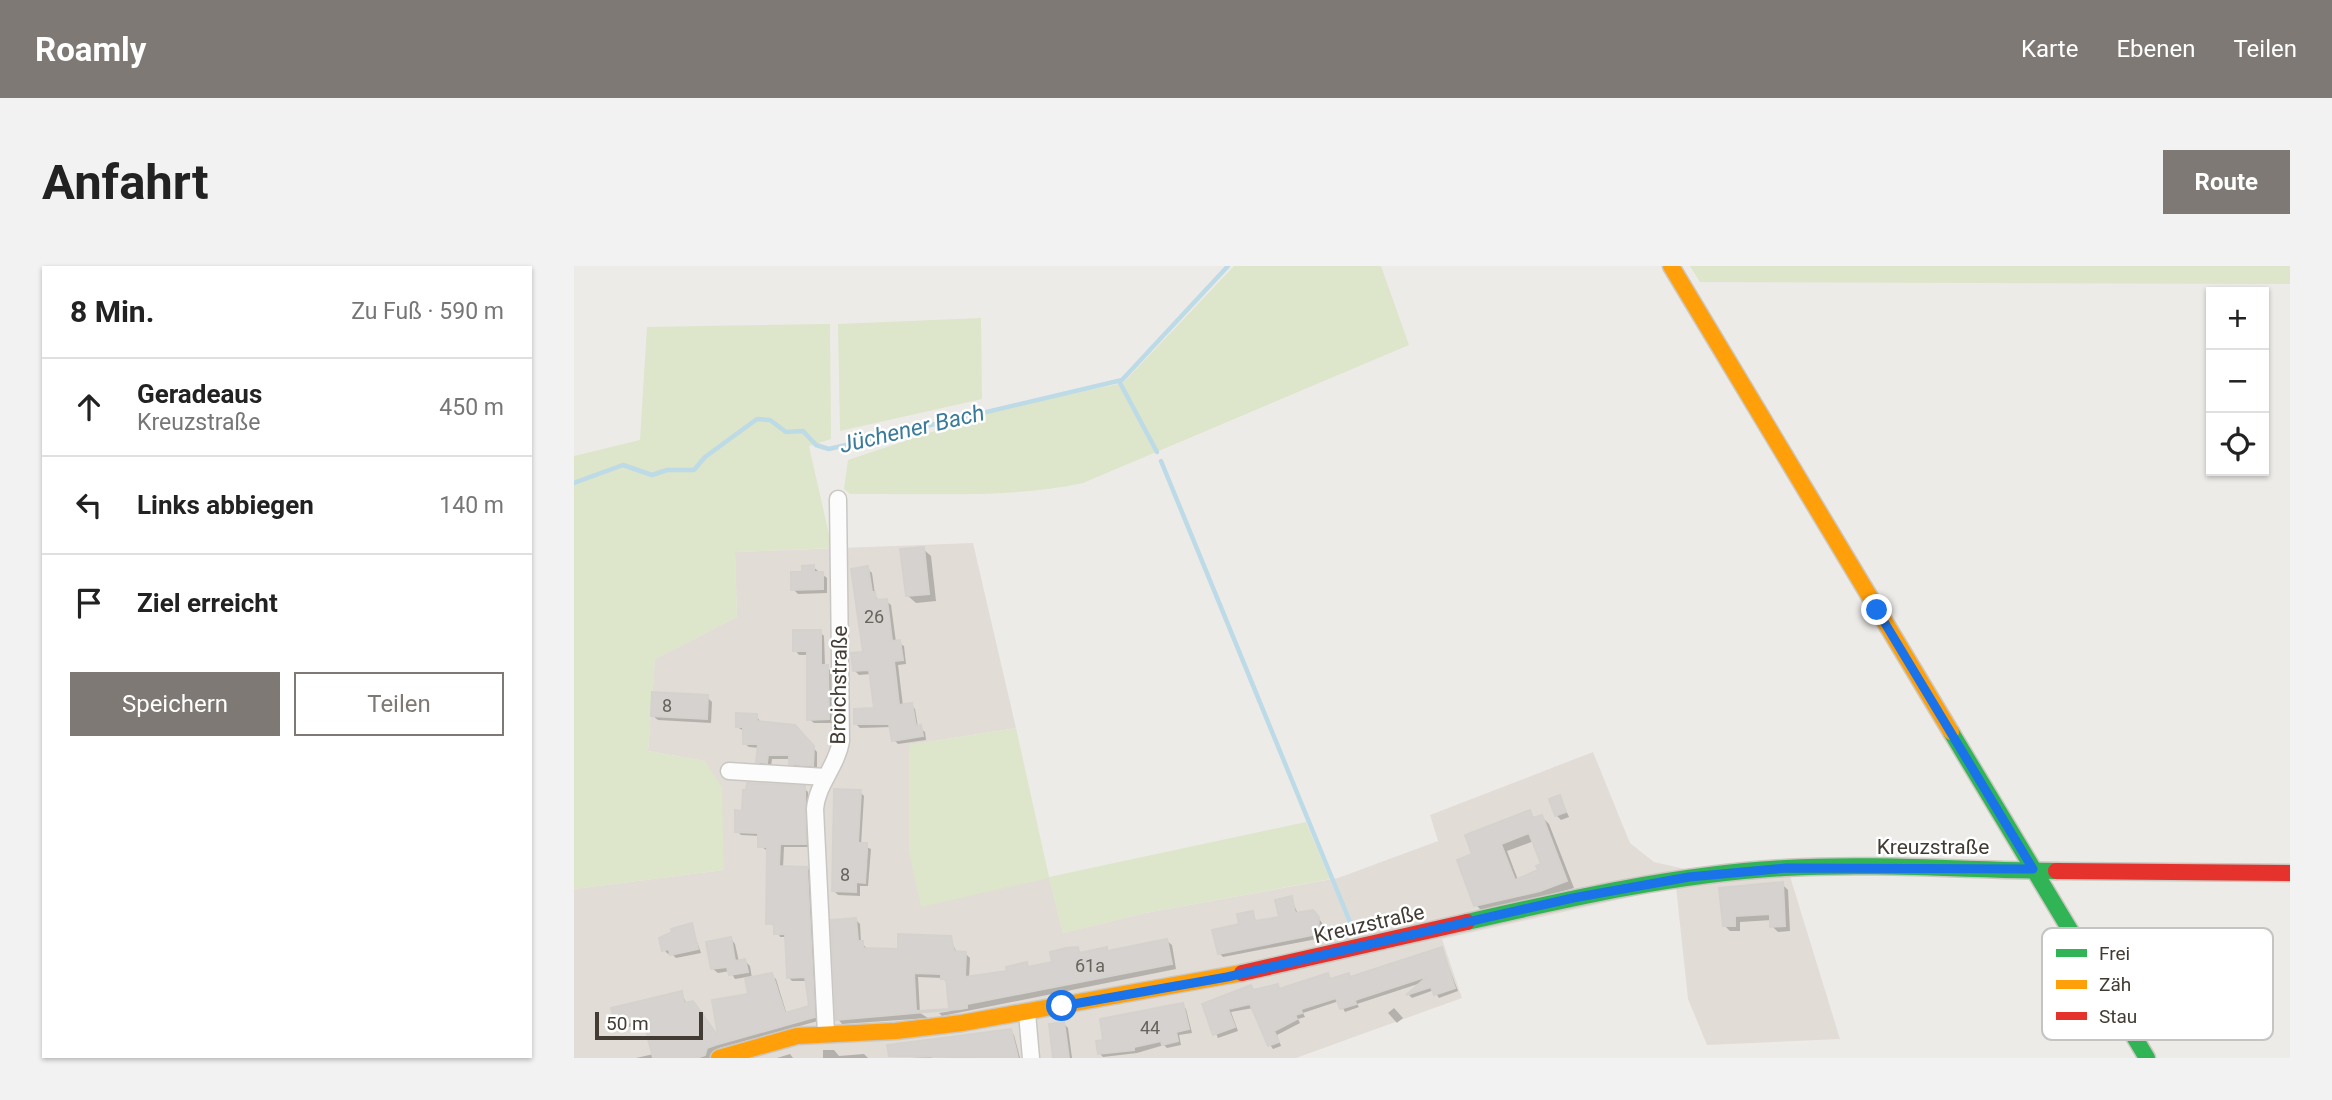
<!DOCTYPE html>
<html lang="de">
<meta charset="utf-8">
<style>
body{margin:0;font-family:Roboto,sans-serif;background:#f2f2f2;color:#222}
.controls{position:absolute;right:21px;top:21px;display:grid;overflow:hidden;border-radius:0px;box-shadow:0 2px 5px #0004}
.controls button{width:63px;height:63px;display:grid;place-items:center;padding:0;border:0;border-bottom:2px solid #e0e0e0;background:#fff;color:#222;font:35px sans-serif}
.scale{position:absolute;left:21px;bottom:18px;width:108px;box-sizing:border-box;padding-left:7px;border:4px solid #423c35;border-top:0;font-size:19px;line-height:24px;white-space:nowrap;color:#423c35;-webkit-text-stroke:5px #fff;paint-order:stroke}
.stop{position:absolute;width:21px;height:21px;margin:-16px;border:5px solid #1a73e8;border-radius:50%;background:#fff}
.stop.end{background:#1a73e8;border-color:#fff;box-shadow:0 2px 7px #0008}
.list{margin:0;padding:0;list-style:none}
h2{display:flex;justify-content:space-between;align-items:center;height:91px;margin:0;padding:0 28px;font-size:30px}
h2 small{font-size:23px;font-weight:400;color:#767676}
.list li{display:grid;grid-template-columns:46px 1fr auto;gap:21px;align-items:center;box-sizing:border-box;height:98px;padding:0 28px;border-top:2px solid #e0e0e0}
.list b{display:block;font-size:26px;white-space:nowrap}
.list p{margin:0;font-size:23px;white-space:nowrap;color:#767676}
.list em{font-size:23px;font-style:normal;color:#767676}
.actions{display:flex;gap:14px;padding:21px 28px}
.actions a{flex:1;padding:16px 0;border:2px solid #7e7974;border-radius:0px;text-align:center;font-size:24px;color:#7e7974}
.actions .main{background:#7e7974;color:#fff}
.icon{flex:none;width:38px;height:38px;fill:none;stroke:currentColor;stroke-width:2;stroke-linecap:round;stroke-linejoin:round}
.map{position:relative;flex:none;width:1716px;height:792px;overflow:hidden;border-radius:0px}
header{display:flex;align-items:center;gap:42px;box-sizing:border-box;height:98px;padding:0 35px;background:#7e7974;color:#fff}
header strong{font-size:33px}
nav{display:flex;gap:38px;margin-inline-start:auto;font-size:24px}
.intro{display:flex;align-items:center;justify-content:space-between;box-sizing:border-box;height:168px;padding:0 42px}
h1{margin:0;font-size:49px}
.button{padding:18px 32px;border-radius:0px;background:#7e7974;color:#fff;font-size:24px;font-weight:700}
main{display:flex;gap:42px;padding:0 42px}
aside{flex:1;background:#fff;border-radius:0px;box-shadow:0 2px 5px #0004}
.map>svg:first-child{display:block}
</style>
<header>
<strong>Roamly</strong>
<nav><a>Karte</a><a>Ebenen</a><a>Teilen</a></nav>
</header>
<div class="intro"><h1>Anfahrt</h1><a class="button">Route</a></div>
<main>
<aside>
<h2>8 Min.<small>Zu Fuß · 590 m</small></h2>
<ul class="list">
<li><svg class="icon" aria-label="ahead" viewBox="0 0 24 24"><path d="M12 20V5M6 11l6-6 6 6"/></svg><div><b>Geradeaus</b><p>Kreuzstraße</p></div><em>450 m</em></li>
<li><svg class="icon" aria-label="left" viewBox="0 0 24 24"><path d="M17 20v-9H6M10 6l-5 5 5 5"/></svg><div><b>Links abbiegen</b></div><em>140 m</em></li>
<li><svg class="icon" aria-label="arrive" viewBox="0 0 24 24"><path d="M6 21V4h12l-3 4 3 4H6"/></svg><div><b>Ziel erreicht</b></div></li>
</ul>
<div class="actions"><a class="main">Speichern</a><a>Teilen</a></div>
</aside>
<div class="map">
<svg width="1716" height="792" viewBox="0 0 1716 792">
<rect width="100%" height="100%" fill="#edebe8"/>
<!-- residential -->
<path fill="#e1dcd6" d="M399,277L442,462L335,479L475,611L489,667L571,647L764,612L864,575L856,549L1019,486L1056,577L1080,596L1115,604L1215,607L1266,773L1133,779L1114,733L1102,621L868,673L888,732L722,792H0V623L150,604L131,495L74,485L81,393L163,351L161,286Z"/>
<!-- green -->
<g fill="#dde5ca">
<path d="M660,0H807L835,79L509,217C433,233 354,227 276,228L270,223L274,194L427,143L549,117Z"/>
<path d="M1116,0H1716V18L1126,16Z"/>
<path d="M407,52L408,133L266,165L264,58Z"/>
<path d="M256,58L257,173L235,180L258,282L161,286L163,351L81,393L74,485L131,495L148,521L150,604L0,623V190L66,174L73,61Z"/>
<path d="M442,462L475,611L732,556L756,613L571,647L489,667L475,612L347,641L335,587V479Z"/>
</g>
<!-- shadow -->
<g fill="#0003" fill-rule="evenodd">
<path d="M349,283L357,290L362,335L342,337L334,330Z"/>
<path d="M239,301L253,312V327L224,328L219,323L230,308Z"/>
<path d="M293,302L298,307L301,328L305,336L312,335L317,339L322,376L330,380L332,398L324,399L329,440L337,439L341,443L344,461L351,466L352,474L324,478L320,474L318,461L286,462L282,458L302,444L297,408L285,409L281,405L291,387Z"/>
<path d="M246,366L250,370L251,400L257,405L258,457H240L235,453L234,389H225L221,384Z"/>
<path d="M133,431L138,436L137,457L84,454L79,450Z"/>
<path d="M182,449L187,457L225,465L243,486V503L221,502L217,493H198L197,500H188L184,495L185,482L175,481L170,477V465L163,461Z"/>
<path d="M230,522L234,526L235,581H210L209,602H233L237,606L244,755L145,782L136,792H62L80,788L72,757L47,763L43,759L107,727L113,738L147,775L176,729L173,711L161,713L156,705L144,707L139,703L157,673L161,678L165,696L171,695L176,700L178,712L197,709L202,713L213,749L237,741L233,715H218L214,711L213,671H206L202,661L194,657V585L186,580V570L167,569L163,565L169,546Z"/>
<path d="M286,526L290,530L287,579L297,583L294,620H286V630L264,629L260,625Z"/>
<path d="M986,531L995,551L987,554L982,549Z"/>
<path d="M955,546L962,553L968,551L975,558L1000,622L910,647L902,639L900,589ZM960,575L970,599L966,605L944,614L933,585Z"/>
<path d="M1208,618L1214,624L1216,665L1204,666L1198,660V654L1166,656V665H1156L1150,659L1147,624Z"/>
<path d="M717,632L724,648L743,650L748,657V672L649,691L645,687L678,647L683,657L707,652Z"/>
<path d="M281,653L286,658L287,676L293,683L326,685L376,672L383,687H391L396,692L395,712L435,706L452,698L456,702L480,697L504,683L508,688L532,683L535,686L593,675L598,679L602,703L368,750L365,747L377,745L374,717L368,712L344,711L346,747L354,752L268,758L264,753Z"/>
<path d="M117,659L127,687L102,692L97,687L94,688L90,684Z"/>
<path d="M868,683L884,725L865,732L860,724L838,732L835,729L850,716L783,738L785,741L771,746L765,735L729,747L731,751L724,753L726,757L703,769L707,780L699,783L688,767L679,742L657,746L664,765L644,772L630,739L677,721L682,725L704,720L708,724L754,709L758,714L774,709L778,712Z"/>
<path d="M608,739L612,743L618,767L605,769L607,779L593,782L590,779L563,787L529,791L525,787Z"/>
<path d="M820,742L829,752L823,757L814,747Z"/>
<path d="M490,758L494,762L498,792H482Z"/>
<path d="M436,765L440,769L446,792H376L371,775Z"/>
<path d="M356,781L358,792L316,790Z"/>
<path d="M249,784H260L265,790L290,788L294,792H241H249Z"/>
<path d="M216,788L219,792H203Z"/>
</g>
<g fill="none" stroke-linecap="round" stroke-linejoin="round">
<!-- stream -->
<g stroke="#bddae7" stroke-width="4.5">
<path d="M545,115L583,186"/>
<path d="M587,195L783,673"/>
<path d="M0,217L49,199L78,209L93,204H120L131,191L183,153L196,154L212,166L229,165L242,179L255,183L548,114L654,0"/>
</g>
</g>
<!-- building -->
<g fill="#d5d2cf" stroke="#d5d2ce" stroke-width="2" fill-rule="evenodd">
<path d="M350,281L355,328L332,330L326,283Z"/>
<path d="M240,299V306H249V323L217,324V306H228V300Z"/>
<path d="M294,300L298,326H301L302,334L313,333L318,375L326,374L329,394L320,395L325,439L338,437L342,460L347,459L349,470L318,475L315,458H280V443L300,442L295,404L279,405L277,387L289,386L277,303Z"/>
<path d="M219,364H247V399H254L255,453L233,454V385H219Z"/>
<path d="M78,426L134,429L133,453L77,450Z"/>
<path d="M162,447L183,448V455L221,459L240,480L239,500L215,498V489H194L193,497L182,496L184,478H169V461H162Z"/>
<path d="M173,517L231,520L232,578H206L205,600L233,601L241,751L141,779L133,782L131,789L123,792H79L69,753L42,760L37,742L108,725L110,737L119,735L144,770L138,734L174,728L171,712L198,707L211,747L235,740L231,711L213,712L211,668H200V658H192L193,581H184V567L161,566V544L168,545L169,524H172Z"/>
<path d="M260,523L287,524L284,577H293V586L291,617L282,616V626L258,625Z"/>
<path d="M986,529L992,546L981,550L975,533Z"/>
<path d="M956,544L959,552L968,549L993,615L966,625L900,640L883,594L898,588L891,569ZM955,567L967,598L962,600L964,604L941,614L927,578Z"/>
<path d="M1209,616L1211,660L1196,661V648L1161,650V660H1149L1145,622Z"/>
<path d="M718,630L721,647L739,644L745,651L744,668L644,688L638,664L665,658L663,648L679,645L681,655L705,651L701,634Z"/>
<path d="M282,652L284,675H289V682L324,683V668L377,670L380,685L392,686L391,711L433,705L432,701L453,696L454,701L478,696L476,686L492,682L504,681L505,687L533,681V685L593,673L598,698L393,738V742L386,743L262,754L257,654ZM340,707L367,708V713H372L375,743L342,745Z"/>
<path d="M118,657L124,683L96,689L95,683L88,685L85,672L98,666L97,663Z"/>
<path d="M157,671L161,695L171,693L174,706L155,709L153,701L137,703L132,676Z"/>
<path d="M868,681L881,722L860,729L857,721L832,729L854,710L781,734L782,738L766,743L762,732L727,743L728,747L721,749L723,753L700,765L705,776L694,780L676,738L654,743L661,761L639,769L628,738L677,719L679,724L704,718L705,723L754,707L756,713L775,707L776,711Z"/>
<path d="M609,737L615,763L602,766L604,775L588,779L587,775L560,781V784L524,788L522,775L529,774L526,753Z"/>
<path d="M490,756L495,792H479L475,758Z"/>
<path d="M437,763L444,792L315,790L313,779Z"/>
</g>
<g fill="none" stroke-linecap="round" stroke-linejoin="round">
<!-- street casing -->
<g stroke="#c9c7c4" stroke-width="19">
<g id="street">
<path d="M155,505L252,511"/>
<path d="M453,747L457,792"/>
<path d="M252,767L241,543C243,518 263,500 267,475L264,233"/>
</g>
</g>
<!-- fast casing -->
<g stroke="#ccc7bf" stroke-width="19">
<g id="fast">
<path d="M1377,466L1573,792"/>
<path d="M893,656C998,632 1103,608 1211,602C1299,597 1394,604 1482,605"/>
</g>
</g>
<!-- slow casing -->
<g stroke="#ccc7bf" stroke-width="19">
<g id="slow">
<path d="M1097,0L1377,466"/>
<path d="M145,792L223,770L322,765L388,757L668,707"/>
</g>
</g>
<!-- jam casing -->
<g stroke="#ccc7bf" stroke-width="19">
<g id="jam">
<path d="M1482,605L1716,607"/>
<path d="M668,707L893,656"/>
</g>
</g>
<!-- street -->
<use href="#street" stroke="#fcfcfc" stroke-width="16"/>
<!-- fast -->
<use href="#fast" stroke="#30b455" stroke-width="16"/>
<!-- slow -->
<use href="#slow" stroke="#ff9f0a" stroke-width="16"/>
<!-- jam -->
<use href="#jam" stroke="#e5322d" stroke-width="16"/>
</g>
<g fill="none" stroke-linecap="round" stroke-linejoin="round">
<!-- route -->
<path stroke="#1a73e8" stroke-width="9" d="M488,740L653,711L999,632L1115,611L1213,602L1459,603L1303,344"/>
</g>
<g text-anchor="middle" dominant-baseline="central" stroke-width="5" stroke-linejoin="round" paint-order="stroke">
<!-- number labels -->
<g font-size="18" fill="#68635d">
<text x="300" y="350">26</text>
<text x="93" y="439">8</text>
<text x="271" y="608">8</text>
<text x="516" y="699">61a</text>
<text x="576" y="761">44</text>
</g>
<!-- street labels -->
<g font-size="21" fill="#423c35" stroke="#fff">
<text transform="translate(265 419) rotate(-89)">Broichstraße</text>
<text x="1359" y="581">Kreuzstraße</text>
<text transform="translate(795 658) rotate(-13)">Kreuzstraße</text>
</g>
<!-- water labels -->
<g font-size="23" font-style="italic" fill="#3a7a9a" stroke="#fff">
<text transform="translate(338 163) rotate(-13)">Jüchener Bach</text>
</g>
</g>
<!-- legend -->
<rect x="1468" y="662" width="231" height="112" rx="10" fill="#fff" stroke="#c6c4c2" stroke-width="2"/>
<rect x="1482" y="683" width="31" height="8" fill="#30b455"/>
<rect x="1482" y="714" width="31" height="9" fill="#ff9f0a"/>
<rect x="1482" y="746" width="31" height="8" fill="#e5322d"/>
<g font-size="19" fill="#423c35">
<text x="1525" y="694">Frei</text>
<text x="1525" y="725">Zäh</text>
<text x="1525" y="757">Stau</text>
</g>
</svg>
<div class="controls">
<button>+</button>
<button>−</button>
<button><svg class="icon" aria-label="locate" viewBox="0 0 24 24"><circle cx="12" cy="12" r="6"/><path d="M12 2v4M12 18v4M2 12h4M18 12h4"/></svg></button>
</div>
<div class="scale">50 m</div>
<div class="stop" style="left:488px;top:740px"></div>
<div class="stop end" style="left:1303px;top:344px"></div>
</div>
</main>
